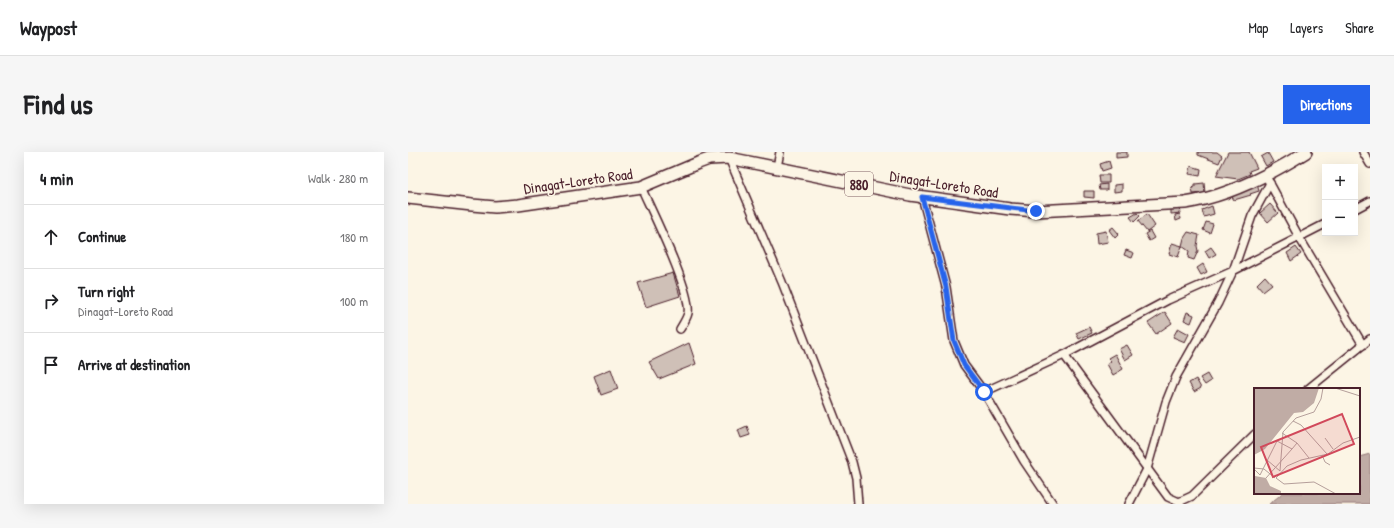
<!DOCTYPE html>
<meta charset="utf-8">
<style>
body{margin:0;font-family:"Patrick Hand",sans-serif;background:#f6f6f6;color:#202124}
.controls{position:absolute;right:12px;top:12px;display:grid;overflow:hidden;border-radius:0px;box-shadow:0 4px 16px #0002}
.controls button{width:36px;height:36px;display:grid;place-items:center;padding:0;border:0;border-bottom:1px solid #e0e0e0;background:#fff;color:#202124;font:20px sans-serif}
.stop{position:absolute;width:12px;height:12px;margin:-9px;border:3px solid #2563eb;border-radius:50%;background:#fff}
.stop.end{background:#2563eb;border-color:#fff;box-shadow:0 1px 4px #0008}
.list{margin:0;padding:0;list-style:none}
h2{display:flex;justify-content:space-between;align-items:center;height:52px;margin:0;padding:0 16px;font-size:17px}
h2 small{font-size:13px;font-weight:400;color:#757577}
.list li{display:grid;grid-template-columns:26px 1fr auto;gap:12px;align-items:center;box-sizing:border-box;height:64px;padding:0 16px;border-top:1px solid #e0e0e0}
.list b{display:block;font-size:15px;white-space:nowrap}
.list p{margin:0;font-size:13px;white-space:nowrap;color:#757577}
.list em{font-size:13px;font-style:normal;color:#757577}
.icon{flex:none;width:22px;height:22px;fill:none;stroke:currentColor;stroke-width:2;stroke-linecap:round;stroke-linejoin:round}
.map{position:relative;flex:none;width:962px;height:352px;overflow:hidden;border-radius:0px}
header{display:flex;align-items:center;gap:24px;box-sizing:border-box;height:56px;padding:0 20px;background:#fff;border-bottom:1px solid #e0e0e0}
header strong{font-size:19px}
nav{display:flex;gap:22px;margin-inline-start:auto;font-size:14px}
.intro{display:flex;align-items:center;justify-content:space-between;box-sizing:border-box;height:96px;padding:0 24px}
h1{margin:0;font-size:28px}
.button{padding:10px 18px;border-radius:0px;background:#2563eb;color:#fff;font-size:14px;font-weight:700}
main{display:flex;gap:24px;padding:0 24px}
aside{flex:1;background:#fff;border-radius:0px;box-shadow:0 4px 16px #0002}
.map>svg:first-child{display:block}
</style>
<header>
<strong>Waypost</strong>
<nav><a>Map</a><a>Layers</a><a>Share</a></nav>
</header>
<div class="intro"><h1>Find us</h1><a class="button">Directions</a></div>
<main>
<aside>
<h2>4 min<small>Walk · 280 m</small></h2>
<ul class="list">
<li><svg class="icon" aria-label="ahead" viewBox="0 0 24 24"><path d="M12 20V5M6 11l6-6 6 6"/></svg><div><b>Continue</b></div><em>180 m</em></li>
<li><svg class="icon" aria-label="right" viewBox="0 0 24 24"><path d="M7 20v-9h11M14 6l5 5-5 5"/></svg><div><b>Turn right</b><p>Dinagat-Loreto Road</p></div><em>100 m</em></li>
<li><svg class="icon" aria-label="arrive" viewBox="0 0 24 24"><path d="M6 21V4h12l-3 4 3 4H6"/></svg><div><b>Arrive at destination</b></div></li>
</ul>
</aside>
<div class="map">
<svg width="962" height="352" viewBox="0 0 962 352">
<rect width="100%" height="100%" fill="#fcf5e5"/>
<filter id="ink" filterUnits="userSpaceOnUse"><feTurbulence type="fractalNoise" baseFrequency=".025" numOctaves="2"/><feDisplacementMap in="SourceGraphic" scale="8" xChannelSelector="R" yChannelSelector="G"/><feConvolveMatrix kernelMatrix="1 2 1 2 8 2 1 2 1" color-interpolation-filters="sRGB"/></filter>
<g filter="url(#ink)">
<!-- water -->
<path fill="#c0aca5" stroke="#917474" d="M962,302V352H861L875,341H951V305Z"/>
<!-- building -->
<g fill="#cfc0b7" stroke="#4a1f2b">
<path d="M708,0H719V5L708,6Z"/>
<path d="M790,0H809L814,4L811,11L790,3Z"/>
<path d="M820,0H841L849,16L841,19L842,22L830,27L808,24Z"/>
<path d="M860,1L865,10L858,14L853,5Z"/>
<path d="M701,9L703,16L694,19L692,12Z"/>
<path d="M783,14L793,17L792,24L781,22Z"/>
<path d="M691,23H701V31H692Z"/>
<path d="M796,31L797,41L785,42L784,36L787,35V32Z"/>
<path d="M699,32V38H692L691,33Z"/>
<path d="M714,32V39L706,40V33Z"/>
<path d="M849,32L851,39L842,42L843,43L826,48L824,45Z"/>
<path d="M676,39H686V46L676,45Z"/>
<path d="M862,52L870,61L860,70L852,61Z"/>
<path d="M804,54L806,62L796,65L794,58Z"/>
<path d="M763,56H772L773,61L763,62Z"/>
<path d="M729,61L732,64L726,70L722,65Z"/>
<path d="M739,62L747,74L739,80L730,69Z"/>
<path d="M772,62L773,67L768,69L767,63Z"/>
<path d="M798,70L805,72L802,81L795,78Z"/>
<path d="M705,75L711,82L707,86L701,78Z"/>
<path d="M698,79L700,90L689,92L688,81Z"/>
<path d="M742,79L746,86L741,89L737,82Z"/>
<path d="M780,80L791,83L789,94L790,99L786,108L780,106L781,99L774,94L776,86Z"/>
<path d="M764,91L774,94L770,105L761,102Z"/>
<path d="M803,95L808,102L801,106L797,99Z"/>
<path d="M888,95L893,102L883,109L879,101Z"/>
<path d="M718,98L726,101L724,106L716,103Z"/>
<path d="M795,112L799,120L793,123L789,116Z"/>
<path d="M265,121L272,144L238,155L230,131Z"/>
<path d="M857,124L864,132L855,139L849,132Z"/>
<path d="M757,160L764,171L748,182L740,171Z"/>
<path d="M779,160L786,163L783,171L776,168Z"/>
<path d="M681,175L684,181L671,187L668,181Z"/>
<path d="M770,176L781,182L777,190L765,185Z"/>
<path d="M281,191L288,212L251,227L241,210Z"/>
<path d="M719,193L725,203L717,208L711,197Z"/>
<path d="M707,202L715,217L705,223L699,212L703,209L700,206Z"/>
<path d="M203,217L210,237L193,243L186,224Z"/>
<path d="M799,222L803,229L797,233L792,226Z"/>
<path d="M788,227L793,236L786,240L781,231Z"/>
<path d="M339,274L342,283L333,286L330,278Z"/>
</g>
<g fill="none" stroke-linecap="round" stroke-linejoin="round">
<!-- street casing -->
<g stroke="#4a1f2b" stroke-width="10">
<g id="street">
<path d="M955,0L962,12"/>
<path d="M321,6L374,130L444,310L448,326L450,352"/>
<path d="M369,15L372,0"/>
<path d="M860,28L891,85L955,193"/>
<path d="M233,35C243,58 284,140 280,161C279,166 275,172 272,177"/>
<path d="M514,45L538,135L546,189L556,213L576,240"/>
<path d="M947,57L962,49"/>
<path d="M656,203L760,148L825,119L917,72"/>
<path d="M900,237L962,187"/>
<path d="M645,352L616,309L576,240L656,203L760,345L771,350L784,344L847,282"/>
<path d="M721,352L739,317L758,250L768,225L810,151L825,119L844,64L862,31"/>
</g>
</g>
<!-- primary casing -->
<g stroke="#4a1f2b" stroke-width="14">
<path id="primary" d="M0,46L64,53L87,55L110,53L233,35L290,11L301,7L321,6L502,43L602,57L628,59L777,51C818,45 863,22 898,0"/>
</g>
<!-- street -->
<use href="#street" stroke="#fcf5e5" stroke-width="7"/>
<!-- primary -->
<use href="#primary" stroke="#fcf5e5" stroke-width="11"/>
</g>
</g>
<g fill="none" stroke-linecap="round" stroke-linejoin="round" filter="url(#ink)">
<!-- route -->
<path stroke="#2563eb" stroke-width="5" d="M576,240L556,213L546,189L538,135L514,45L628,59"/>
</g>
<g text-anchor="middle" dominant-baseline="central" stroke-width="3" stroke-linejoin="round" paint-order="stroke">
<!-- shield labels -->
<rect fill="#fcf5e5" stroke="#7f5f63" stroke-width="1" x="437" y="20" width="28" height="24" rx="3"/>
<g font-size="14" font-weight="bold" fill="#4a1f2b">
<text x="451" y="32">880</text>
</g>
<!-- street labels -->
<g font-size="15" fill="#4a1f2b" stroke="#fcf5e5">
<text transform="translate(170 29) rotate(-8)">Dinagat-Loreto Road</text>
<text transform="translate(536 32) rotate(9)">Dinagat-Loreto Road</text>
</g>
</g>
<!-- overview -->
<g transform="translate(846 236)">
<rect width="106" height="106" fill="#fcf5e5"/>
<path d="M0,0H65L60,15L49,24L40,25L11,61L0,67ZM1,88L12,90L16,98L27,103V106H0Z" fill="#c0aca5"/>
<path fill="none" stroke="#b59f9b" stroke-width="1" d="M81,0L106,8M39,33L47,37L73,66M71,50L79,61M43,55L55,70M68,67L71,74L76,77M13,72L26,83M0,80L10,81L21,90M0,81L6,87L23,53L38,61L43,55L28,45M26,83L29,44L42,30L60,24L67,11L69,0M12,90L38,61M82,106L60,94L30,96L22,90L33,78L47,72L74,66L89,55L106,49"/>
<path fill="#d1495b" fill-opacity="0.15" stroke="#d1495b" stroke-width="2" d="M88,26L100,56L19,89L7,59Z"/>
<rect width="106" height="106" fill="none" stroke="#4a1f2b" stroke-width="2"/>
</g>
</svg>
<div class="controls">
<button>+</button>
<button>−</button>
</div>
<div class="stop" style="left:576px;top:240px"></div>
<div class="stop end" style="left:628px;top:59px"></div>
</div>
</main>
